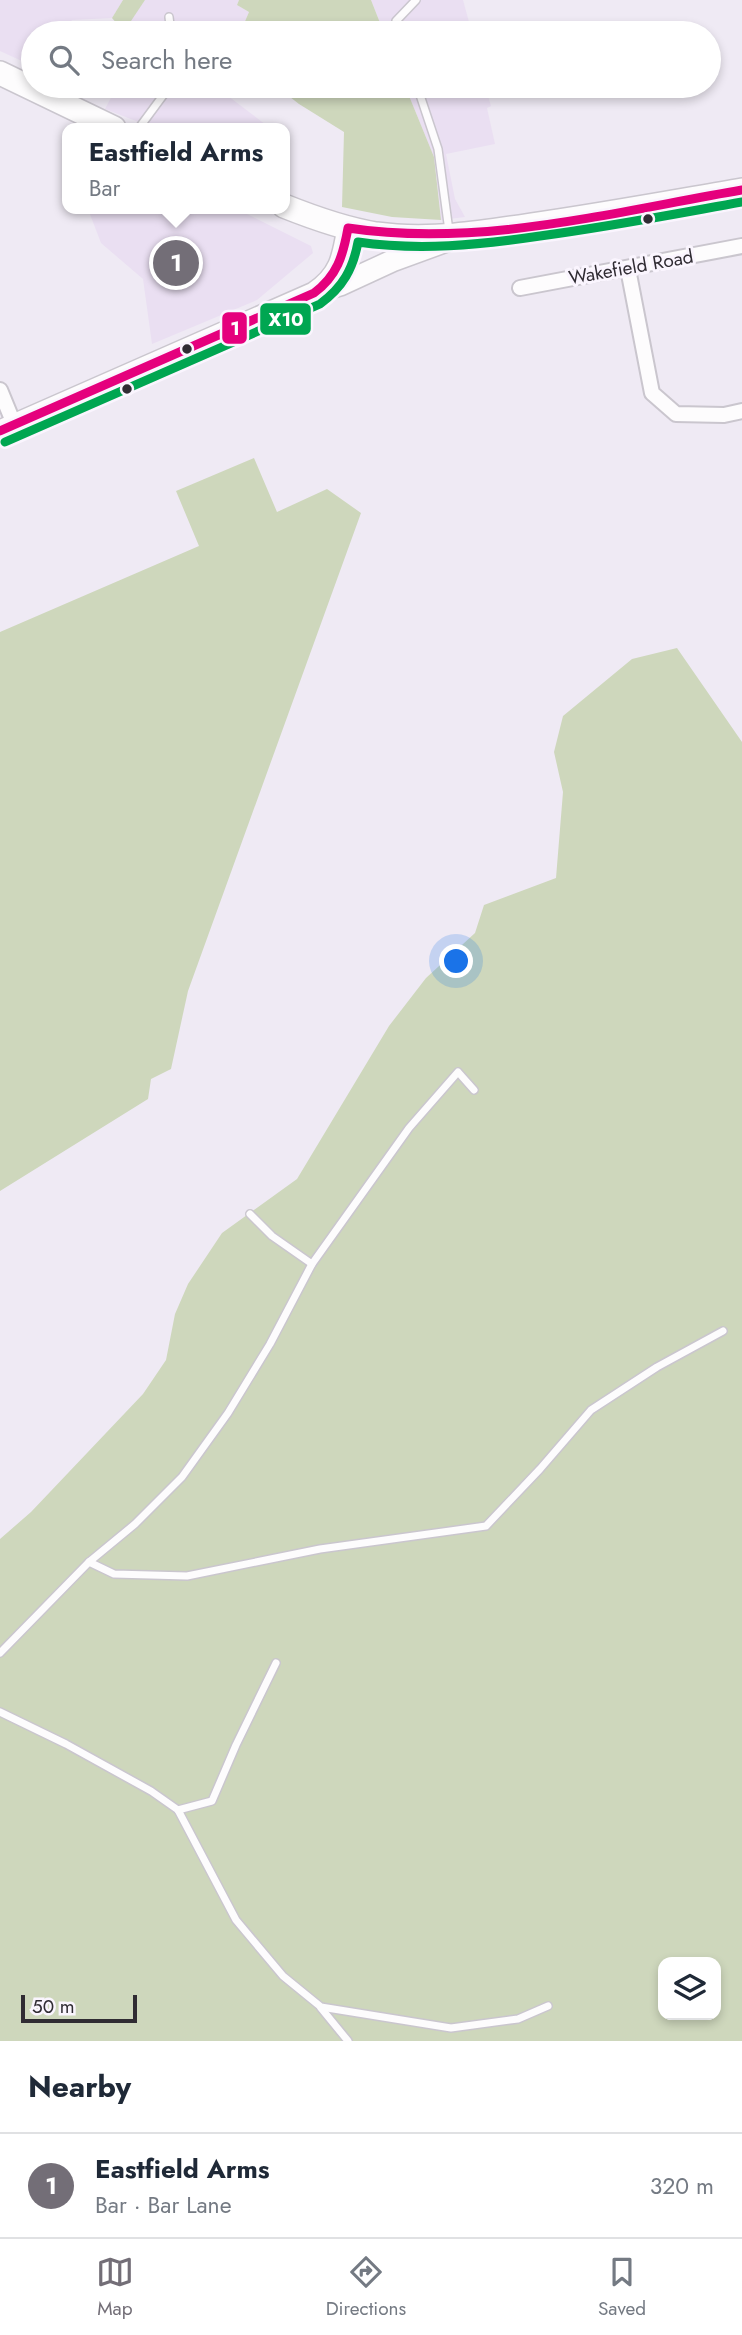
<!DOCTYPE html>
<meta charset="utf-8">
<style>
body{margin:0;font-family:Jost,sans-serif;background:#f2f2f3;color:#1f2937}
.controls{position:absolute;right:21px;bottom:21px;display:grid;overflow:hidden;border-radius:14px;box-shadow:0 4px 10px #0003}
.controls button{width:63px;height:63px;display:grid;place-items:center;padding:0;border:0;border-bottom:2px solid #e0e1e3;background:#fff;color:#1f2937;font:35px sans-serif}
.scale{position:absolute;left:21px;bottom:18px;width:116px;box-sizing:border-box;padding-left:7px;border:4px solid #302c33;border-top:0;font-size:19px;line-height:24px;white-space:nowrap;color:#302c33;-webkit-text-stroke:5px #faf5fe;paint-order:stroke}
.you{position:absolute;left:457px;top:962px;width:24px;height:24px;margin:-18px;border:5px solid #fff;border-radius:50%;background:#1a73e8;box-shadow:0 0 0 10px #1a73e833}
.badge{display:grid;place-items:center;width:46px;height:46px;border-radius:50%;background:#736e77;color:#fff;font-size:23px;font-weight:700}
.pin{position:absolute;translate:-50% -50%;border:4px solid #fff;box-shadow:0 2px 7px #0006}
.popup{position:absolute;left:62px;top:123px;width:228px;height:91px;box-sizing:border-box;display:grid;place-content:center;border-radius:14px;background:#fff;filter:drop-shadow(0 2px 5px #0005);font-size:23px;white-space:nowrap;color:#747a83}
.popup b{font-size:26px;color:#1f2937}
.popup::after{content:'';position:absolute;left:50%;top:100%;margin-left:-14px;border:14px solid transparent;border-top-color:#fff}
.list{margin:0;padding:0;list-style:none}
h2{display:flex;justify-content:space-between;align-items:center;height:91px;margin:0;padding:0 28px;font-size:30px}
h2 small{font-size:23px;font-weight:400;color:#747a83}
.list li{display:grid;grid-template-columns:46px 1fr auto;gap:21px;align-items:center;box-sizing:border-box;height:105px;padding:0 28px;border-top:2px solid #e0e1e3}
.list b{display:block;font-size:26px;white-space:nowrap}
.list p{margin:0;font-size:23px;white-space:nowrap;color:#747a83}
.list em{font-size:23px;font-style:normal;color:#747a83}
.icon{flex:none;width:38px;height:38px;fill:none;stroke:currentColor;stroke-width:2;stroke-linecap:round;stroke-linejoin:round}
.map{position:relative;flex:none;width:742px;height:2041px;overflow:hidden}
.search{position:absolute;background:#fff;box-shadow:0 4px 10px #0003;left:21px;right:21px;top:21px;height:77px;display:flex;align-items:center;gap:18px;box-sizing:border-box;padding:0 24px;border-radius:38px;color:#747a83;font-size:26px}
.sheet{height:196px;background:#fff}
nav{display:flex;justify-content:space-around;align-items:center;box-sizing:border-box;height:98px;border-top:2px solid #e0e1e3;background:#fff;font-size:19px;color:#747a83}
nav a{display:grid;justify-items:center;gap:4px}
nav .on{color:#736e77}
.map>svg:first-child{display:block}
</style>
<div class="map">
<svg width="742" height="2041" viewBox="0 0 742 2041">
<rect width="100%" height="100%" fill="#efeaf4"/>
<!-- built -->
<g fill="#eadff2">
<path d="M0,0H123L112,18L72,20L62,33H33V66L0,51Z"/>
<path d="M145,0H239L237,5L249,12L240,33H121Z"/>
<path d="M371,0H463L472,33H384Z"/>
<path d="M117,86H236L228,96L270,128H154L105,109Z"/>
<path d="M405,86H485L491,106L487,108L495,144L446,154L455,199L465,217L441,220L434,157Z"/>
<path d="M88,209H237L311,246L313,253L257,300L152,344L143,279L101,243Z"/>
</g>
<!-- green -->
<g fill="#ced7bc" fill-rule="evenodd">
<path d="M123,0H145L127,27L118,25L112,18Z"/>
<path d="M239,0H371L384,33H240L249,12L237,5Z"/>
<path d="M276,86H405L434,157L441,220L392,217L342,207L344,132L299,104Z"/>
<path d="M254,458L277,512L327,489L361,513L188,991L171,1069L151,1079L148,1099L0,1191V632L199,546L176,491Z"/>
<path d="M677,648L742,742V2041H0V1539L31,1512L143,1394L166,1360L175,1314L188,1284L222,1233L297,1179L389,1026L426,978L475,933L484,905L556,878L563,792L554,752L563,716L632,659ZM663,1962H716V2015H663Z"/>
</g>
<g fill="none" stroke-linecap="round" stroke-linejoin="round">
<!-- lane casing -->
<g stroke="#cac6ce" stroke-width="10">
<g id="lane">
<path d="M169,17L171,33"/>
<path d="M400,33L396,21L416,0"/>
<path d="M417,86L438,149L449,231"/>
<path d="M139,128L170,86"/>
<path d="M250,1214L272,1236L312,1264"/>
<path d="M89,1562L114,1574L187,1576L320,1549L486,1526L540,1469L591,1410L657,1367L723,1331"/>
<path d="M0,1653L89,1562L135,1524L182,1477L228,1413L270,1344L312,1264L409,1128L458,1072L474,1090"/>
<path d="M0,1712L66,1744L151,1791L178,1810L236,1920L283,1976L321,2007L451,2028L518,2019L548,2006"/>
<path d="M178,1810L212,1801L236,1745L276,1663"/>
<path d="M321,2008L348,2041"/>
</g>
</g>
<!-- street casing -->
<g stroke="#cac6ce" stroke-width="18">
<g id="street">
<path d="M628,269L652,393L676,414L724,415L742,411"/>
<path d="M520,288L742,246"/>
<path d="M0,390L14,424"/>
</g>
</g>
<!-- secondary casing -->
<g stroke="#cac6ce" stroke-width="24">
<g id="secondary">
<path d="M323,290L340,285L392,261L452,239"/>
<path d="M0,431L314,293C340,276 343,258 348,228"/>
</g>
</g>
<!-- primary casing -->
<g stroke="#cac6ce" stroke-width="26">
<g id="primary">
<path d="M0,73L114,128"/>
<path d="M284,206C314,218 345,229 376,234C428,241 480,233 531,225C601,215 672,202 742,190"/>
</g>
</g>
<!-- lane -->
<use href="#lane" stroke="#fdfcfd" stroke-width="7"/>
<!-- street -->
<use href="#street" stroke="#fdfcfd" stroke-width="14"/>
<!-- secondary -->
<use href="#secondary" stroke="#fdfcfd" stroke-width="21"/>
<!-- primary -->
<use href="#primary" stroke="#fdfcfd" stroke-width="23"/>
<!-- bus-1 casing -->
<g stroke="#faf5fe" stroke-width="14">
<path id="bus-1" d="M0,431L314,293C337,276 343,256 348,228C479,248 613,212 742,190"/>
</g>
<!-- bus-2 casing -->
<g stroke="#faf5fe" stroke-width="14">
<path id="bus-2" d="M5,442L320,304C343,287 353,269 358,242C419,251 479,245 540,236C608,227 675,214 742,202"/>
</g>
<!-- bus-1 -->
<use href="#bus-1" stroke="#e5007d" stroke-width="9"/>
<!-- bus-2 -->
<use href="#bus-2" stroke="#00a651" stroke-width="9"/>
</g>
<!-- markers -->
<g fill="#302c33" stroke="#faf5fe" stroke-width="2.5">
<circle cx="648" cy="219" r="6"/>
<circle cx="187" cy="349" r="6"/>
<circle cx="127" cy="389" r="6"/>
</g>
<g text-anchor="middle" dominant-baseline="central" stroke-width="6" stroke-linejoin="round" paint-order="stroke">
<!-- street labels -->
<g font-size="19" fill="#302c33" stroke="#faf5fe">
<text transform="translate(631 267) rotate(-10)">Wakefield Road</text>
</g>
</g>
<g stroke="#faf5fe" stroke-width="2.5">
<rect x="259" y="302" width="53" height="34" rx="7" fill="#00a651"/>
<rect x="221" y="311" width="27" height="34" rx="7" fill="#e5007d"/>
</g>
<g font-size="19" text-anchor="middle" font-weight="bold" fill="#fff">
<text x="286" y="326">X10</text>
<text x="235" y="335">1</text>
</g>
</svg>
<div class="controls">
<button><svg class="icon" aria-label="layers" viewBox="0 0 24 24"><path d="M12 4l9 5-9 5-9-5zM3 14l9 5 9-5"/></svg></button>
</div>
<div class="scale">50 m</div>
<div class="you"></div>
<div class="pin badge" style="left:176px;top:263px">1</div>
<div class="popup"><b>Eastfield Arms</b>Bar</div>
<div class="search"><svg class="icon" aria-label="search" viewBox="0 0 24 24"><circle cx="10" cy="10" r="6"/><path d="M15 15l6 6"/></svg>Search here</div>
</div>
<section class="sheet">
<h2>Nearby<small></small></h2>
<ul class="list">
<li><span class="badge">1</span><div><b>Eastfield Arms</b><p>Bar · Bar Lane</p></div><em>320 m</em></li>
</ul>
</section>
<nav>
<a class="on"><svg class="icon" aria-label="map" viewBox="0 0 24 24"><path d="M3 6l6-2 6 2 6-2v14l-6 2-6-2-6 2zM9 4v14M15 6v14"/></svg>Map</a>
<a><svg class="icon" aria-label="directions" viewBox="0 0 24 24"><path d="M12 3l9 9-9 9-9-9zM9 14v-3h6M13 9l2 2-2 2"/></svg>Directions</a>
<a><svg class="icon" aria-label="saved" viewBox="0 0 24 24"><path d="M7 4h10v16l-5-4-5 4z"/></svg>Saved</a>
</nav>
